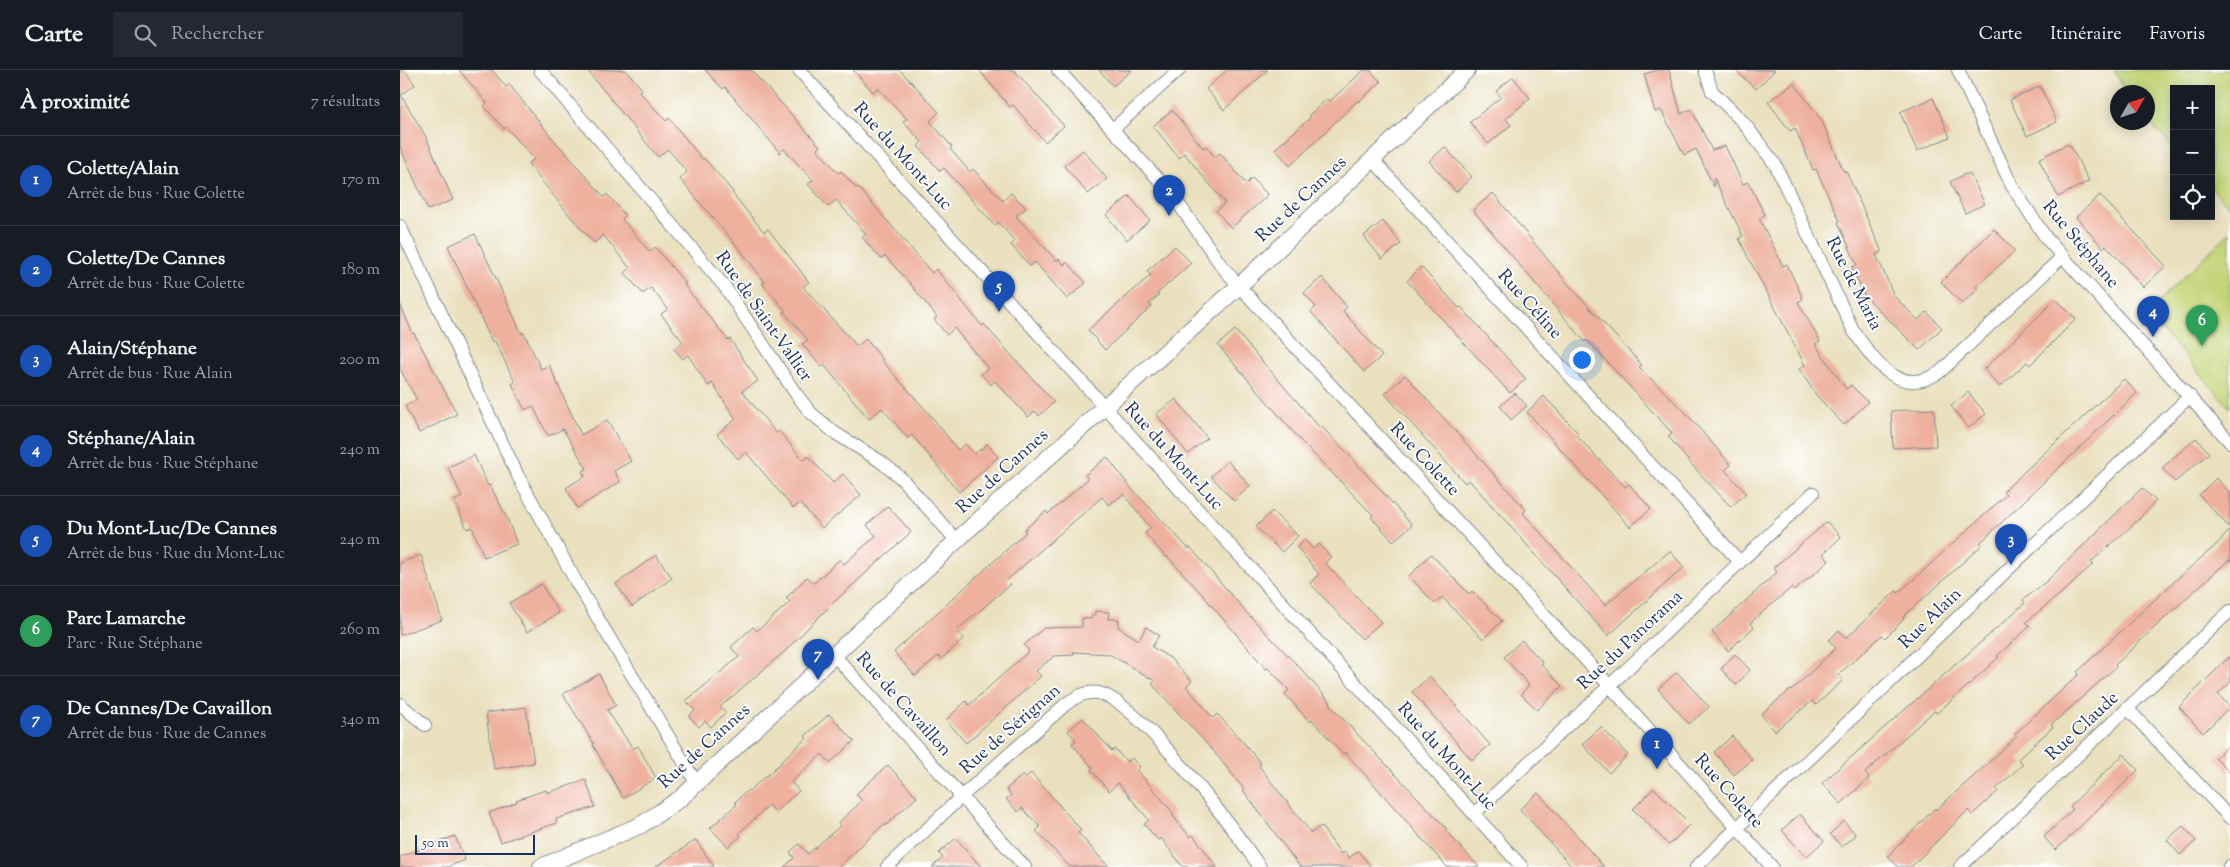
<!DOCTYPE html>
<html lang="fr">
<meta charset="utf-8">
<style>
body{margin:0;font-family:"Sorts Mill Goudy",serif;background:#242831;color:#f1f3f6}
.controls{position:absolute;right:15px;top:15px;display:grid;overflow:hidden;border-radius:0px;box-shadow:0 2px 12px #0003}
.controls button{width:45px;height:45px;display:grid;place-items:center;padding:0;border:0;border-bottom:1px solid #363941;background:#171b24;color:#f1f3f6;font:25px sans-serif}
.compass{position:absolute;left:1710px;top:15px;width:45px;height:45px;border-radius:50%;background:#171b24;box-shadow:0 2px 12px #0003;rotate:51deg}
.scale{position:absolute;left:15px;bottom:12px;width:120px;box-sizing:border-box;padding-left:5px;border:2px solid #1b2f5e;border-top:0;font-size:14px;line-height:18px;white-space:nowrap;color:#1b2f5e;-webkit-text-stroke:4px #fff;paint-order:stroke}
.you{position:absolute;left:1181px;top:289px;width:18px;height:18px;margin:-12px;border:4px solid #fff;border-radius:50%;background:#1a73e8;box-shadow:0 0 0 8px #1a73e833}
.badge{display:grid;place-items:center;width:32px;height:32px;border-radius:50%;background:#1f6fb2;color:#fff;font-size:16px;font-weight:700}
.pin{position:absolute;translate:-50% -41px;filter:drop-shadow(0 1px 2px #0008)}
.pin::after{content:'';position:absolute;top:26px;width:18px;height:15px;background:inherit;clip-path:polygon(0 0,100% 0,50% 100%)}
.list{margin:0;padding:0;list-style:none}
h2{display:flex;justify-content:space-between;align-items:center;height:65px;margin:0;padding:0 20px;font-size:21px}
h2 small{font-size:16px;font-weight:400;color:#9ea1a6}
.list li{display:grid;grid-template-columns:32px 1fr auto;gap:15px;align-items:center;box-sizing:border-box;height:90px;padding:0 20px;border-top:1px solid #363941}
.list b{display:block;font-size:19px;white-space:nowrap}
.list p{margin:0;font-size:16px;white-space:nowrap;color:#9ea1a6}
.list em{font-size:16px;font-style:normal;color:#9ea1a6}
.icon{flex:none;width:28px;height:28px;fill:none;stroke:currentColor;stroke-width:2;stroke-linecap:round;stroke-linejoin:round}
.map{position:relative;flex:none;width:1830px;height:797px;overflow:hidden}
header{display:flex;align-items:center;gap:30px;box-sizing:border-box;height:70px;padding:0 25px;background:#171b24;border-bottom:1px solid #363941}
header strong{font-size:24px}
nav{display:flex;gap:28px;margin-inline-start:auto;font-size:18px}
.search{width:350px;height:45px;background:#242831;display:flex;align-items:center;gap:12px;box-sizing:border-box;padding:0 18px;border-radius:0px;color:#9ea1a6;font-size:19px}
main{display:flex}
aside{flex:1;background:#171b24}
.map>svg:first-child{display:block}
</style>
<header>
<strong>Carte</strong>
<div class="search"><svg class="icon" aria-label="search" viewBox="0 0 24 24"><circle cx="10" cy="10" r="6"/><path d="M15 15l6 6"/></svg>Rechercher</div>
<nav><a>Carte</a><a>Itinéraire</a><a>Favoris</a></nav>
</header>
<main>
<aside>
<h2>À proximité<small>7 résultats</small></h2>
<ul class="list">
<li><span class="badge" style="background:#1a4fb4">1</span><div><b>Colette/Alain</b><p>Arrêt de bus · Rue Colette</p></div><em>170 m</em></li>
<li><span class="badge" style="background:#1a4fb4">2</span><div><b>Colette/De Cannes</b><p>Arrêt de bus · Rue Colette</p></div><em>180 m</em></li>
<li><span class="badge" style="background:#1a4fb4">3</span><div><b>Alain/Stéphane</b><p>Arrêt de bus · Rue Alain</p></div><em>200 m</em></li>
<li><span class="badge" style="background:#1a4fb4">4</span><div><b>Stéphane/Alain</b><p>Arrêt de bus · Rue Stéphane</p></div><em>240 m</em></li>
<li><span class="badge" style="background:#1a4fb4">5</span><div><b>Du Mont-Luc/De Cannes</b><p>Arrêt de bus · Rue du Mont-Luc</p></div><em>240 m</em></li>
<li><span class="badge" style="background:#2e9e5b">6</span><div><b>Parc Lamarche</b><p>Parc · Rue Stéphane</p></div><em>260 m</em></li>
<li><span class="badge" style="background:#1a4fb4">7</span><div><b>De Cannes/De Cavaillon</b><p>Arrêt de bus · Rue de Cannes</p></div><em>340 m</em></li>
</ul>
</aside>
<div class="map">
<svg width="1830" height="797" viewBox="0 0 1830 797">
<rect width="100%" height="100%" fill="#fff"/>
<filter id="ink" filterUnits="userSpaceOnUse"><feTurbulence type="fractalNoise" baseFrequency=".02" numOctaves="2"/><feDisplacementMap in="SourceGraphic" scale="10" xChannelSelector="R" yChannelSelector="G"/><feConvolveMatrix kernelMatrix="1 2 1 2 8 2 1 2 1" color-interpolation-filters="sRGB"/></filter>
<filter id="wash" filterUnits="userSpaceOnUse"><feTurbulence type="fractalNoise" baseFrequency=".0096" numOctaves="4" result="noise"/><feDisplacementMap in="SourceGraphic" scale="20" xChannelSelector="R" yChannelSelector="G"/><feGaussianBlur stdDeviation="1.12" result="paint"/><feColorMatrix in="noise" values="0 0 0 0 0 0 0 0 0 0 0 0 0 0 0 0 0 1.4 0 .05"/><feComposite in="paint" operator="in"/></filter>
<g filter="url(#wash)">
<rect width="100%" height="100%" fill="#e9e0bd"/>
<!-- green -->
<g fill="#c3d477" stroke="#6f826a">
<path d="M1714,0H1830V138L1811,118V19H1774V79L1748,51V22H1726Z"/>
<path d="M1830,162V338L1747,243Z"/>
</g>
<g id="blocks">
<!-- building -->
<g fill="#eeb19d">
<path d="M0,0H5L15,15L1,25L26,67L53,130L28,140L0,77Z"/>
<path d="M59,0H92L106,17L109,14L149,64L204,127L207,124L225,145L222,149L250,182L255,177L286,214L284,215L328,270L330,269L358,311L342,321L376,363L379,361L404,391L408,386L433,413L443,404L461,425L422,458L400,433L393,438L346,382L338,389L317,364L336,349L312,313L308,316L288,285L283,289L274,279L283,272L261,244L268,239L251,218L243,224L225,203L230,198L203,165L194,173L175,152L128,94L134,89L106,57L104,59L84,36L87,33Z"/>
<path d="M187,0H226L242,19L239,21L266,51L269,48L302,89L304,88L333,122L332,123L364,162L368,159L409,212L403,217L457,276L466,269L483,290L482,291L532,347L558,380L565,374L575,384L587,374L598,387L559,422L512,365L508,368L482,338L469,349L424,295L422,297L402,274L408,270L384,242L385,240L362,213L365,212L341,181L280,109L287,102L268,79L258,87Z"/>
<path d="M305,0H351L420,76L417,79L438,103L441,101L456,118L458,117L532,203L536,199L582,256L584,254L603,276L654,332L639,346L635,341L628,347L595,311L591,315L581,304L588,298L554,258L547,265L534,249L537,247L508,211L485,186L481,189L462,167L466,164L436,130L428,137L408,114L413,110L384,79L380,83L325,17L323,19Z"/>
<path d="M453,0H500L539,42L530,51L552,77L550,79L570,102L573,99L603,131L611,123L626,138L616,146L657,191L659,189L664,195L667,192L686,213L667,229L635,192L630,196L611,175L615,171L598,152L595,156L544,98L540,101L518,76L522,72L503,52L507,49L478,18L473,22Z"/>
<path d="M579,0H614L664,56L645,72L613,35L610,37Z"/>
<path d="M699,0H732L713,16Z"/>
<path d="M827,0H868L824,40L806,19Z"/>
<path d="M964,0H970L981,12L958,32L957,31L890,96L875,79L911,47L909,45L927,29L930,31Z"/>
<path d="M1258,0H1269L1281,44L1291,39L1312,80L1325,76L1343,114L1348,112L1365,145L1359,148L1383,196L1387,194L1403,229L1398,232L1420,271L1415,274L1446,319L1451,315L1468,332L1444,355L1417,326L1399,299L1405,295L1346,183L1339,168L1343,166L1314,108V117L1296,79L1284,85L1261,40L1255,42L1244,4Z"/>
<path d="M1335,0H1375L1356,19Z"/>
<path d="M1113,7L1130,28L1106,49L1111,55L1088,74L1070,52L1101,27L1096,21Z"/>
<path d="M1394,13L1422,51L1444,102L1446,101L1482,182L1476,184L1494,226L1518,250L1527,242L1542,258L1519,280L1464,225L1452,197L1457,195L1438,152L1440,151L1416,99L1413,100L1395,58L1390,61L1368,32Z"/>
<path d="M1640,16L1657,52L1627,66L1610,30Z"/>
<path d="M1533,28L1550,67L1517,81L1500,42Z"/>
<path d="M772,40L803,78L806,76L815,87L820,83L846,114L852,108L868,125L831,158L816,141L825,133L784,83L779,88L753,56Z"/>
<path d="M1665,75H1670L1689,111L1658,127L1639,89Z"/>
<path d="M1045,77L1072,107L1056,122L1029,91Z"/>
<path d="M683,80L707,109L688,124L664,96Z"/>
<path d="M1565,104H1570L1585,134L1565,143L1550,112Z"/>
<path d="M1093,123L1168,214L1242,295L1239,297L1285,342L1331,395L1325,400L1346,423L1331,437L1291,394L1268,366L1272,363L1187,270L1185,272L1073,140Z"/>
<path d="M1700,125L1766,196L1743,217L1706,175L1703,178L1676,147Z"/>
<path d="M729,126L750,150L727,170L706,145Z"/>
<path d="M983,151L1001,174L982,189L964,166Z"/>
<path d="M1594,159L1615,181L1576,217L1578,219L1562,234L1541,212Z"/>
<path d="M75,164L122,264L124,263L141,299L149,295L181,365L207,350L231,391L214,401L220,412L177,438L166,418L185,406L182,401L187,399L163,359L148,366L133,336L125,340L112,314L115,312L95,271L92,272L48,176Z"/>
<path d="M775,176L791,193L757,224L759,225L749,234L752,236L705,280L688,260L751,205L747,201Z"/>
<path d="M1021,197L1059,238L1061,237L1126,309L1110,323L1007,211Z"/>
<path d="M922,207L947,237L943,241L982,286L964,302L911,242L916,237L904,223Z"/>
<path d="M1656,229L1676,249L1630,295L1627,292L1600,317L1584,299Z"/>
<path d="M0,234L13,264L14,263L57,344L19,363L5,336L17,330L0,299Z"/>
<path d="M835,260L920,358L922,357L950,386L1012,455L993,471L971,447L973,445L901,371L818,275Z"/>
<path d="M1005,305L1093,403L1126,440L1123,443L1205,535L1270,481L1284,497L1208,566L1069,410L1065,413L985,324Z"/>
<path d="M1724,309L1737,323L1580,473L1582,475L1503,547L1504,549L1485,568L1482,565L1438,605L1443,610L1416,635L1412,631L1375,661L1361,644L1390,620L1391,621L1436,578L1429,570L1439,560L1446,568L1496,521L1498,523L1524,500L1606,425L1603,422L1626,400Z"/>
<path d="M1568,322L1586,344L1568,358L1551,336Z"/>
<path d="M1115,323L1127,336L1111,350L1100,336Z"/>
<path d="M1144,326L1178,363L1176,365L1225,417L1229,414L1251,439L1230,457L1127,342Z"/>
<path d="M776,329L807,368L788,384L756,344Z"/>
<path d="M1534,339L1536,376L1493,378L1491,341Z"/>
<path d="M1796,368L1809,383L1775,412L1762,398Z"/>
<path d="M74,385L88,416L90,415L107,448L117,474L84,487L72,457L67,459L54,431L62,427L48,397Z"/>
<path d="M707,387L731,418L789,479L790,477L846,542L901,599L931,633L930,635L1047,759L1045,760L1079,797H1047L945,682L943,684L912,650L910,652L885,624L889,620L868,598L866,599L801,523L767,486L766,487L745,463L751,458L723,424L709,435L702,427L632,488L607,510L611,514L557,560L564,569L541,589L538,586L515,606L494,582L626,462L624,460L646,441L648,444L688,409L685,405Z"/>
<path d="M828,391L850,416L834,431L811,406Z"/>
<path d="M1816,408L1830,423V458L1799,425Z"/>
<path d="M1742,418L1756,431L1735,453L1691,492L1693,494L1670,516L1626,552L1630,556L1597,586L1599,587L1571,613L1537,643L1534,641L1465,703L1469,708L1441,734L1422,713L1625,533L1623,530L1648,510Z"/>
<path d="M488,436L511,462L433,533L384,582L320,637L326,642L311,657L305,651L299,657L289,646L295,640L286,631L339,587L331,577L353,557L357,561L390,532L386,528L407,507L414,513L440,489L444,494L476,466L467,455Z"/>
<path d="M872,441L898,466L882,482L856,457Z"/>
<path d="M1427,452L1441,467L1423,484L1429,491L1394,521L1391,518L1350,553L1354,557L1328,581L1312,562L1377,502L1373,498Z"/>
<path d="M1830,460V491L1829,490L1785,529L1715,595L1716,597L1651,655L1653,657L1618,689L1623,694L1596,719L1598,721L1572,745L1568,740L1511,797H1498L1488,786L1535,738L1536,740L1585,696L1617,666L1615,664L1679,604L1677,602L1777,509L1815,476Z"/>
<path d="M905,470L913,479L919,474L931,487L925,493L981,552L962,569L910,513L919,504L897,477Z"/>
<path d="M1031,484L1069,524L1072,521L1102,551L1083,569L1042,527L1035,534L1009,506Z"/>
<path d="M21,485L42,550L0,565V493Z"/>
<path d="M256,485L272,508L232,537L216,514Z"/>
<path d="M141,514L159,543L127,562L109,533Z"/>
<path d="M695,541L709,542L708,549H719L718,557L739,570L746,557L759,565L752,577L770,588L792,611L786,616L813,648L817,644L844,673L861,694L859,696L911,763L921,756L941,784L944,781L949,788L958,781L971,797H900L843,720L844,719L815,683L752,614L755,611L709,584L673,582L674,585L654,586L636,601L641,606L566,673L546,650L566,631L569,635L629,581L624,575L644,558L682,557V548L691,549L692,545H695Z"/>
<path d="M1122,570L1143,593L1141,594L1162,616L1137,640L1121,624L1129,615L1104,587Z"/>
<path d="M1335,584L1350,600L1336,615L1321,599Z"/>
<path d="M1830,586V613L1818,624L1830,637L1803,663L1779,637Z"/>
<path d="M1277,602L1309,637L1289,654L1258,619Z"/>
<path d="M199,604L216,635L207,640L233,679L238,676L256,708L223,728L193,675L194,674L163,624Z"/>
<path d="M1030,606L1090,675L1072,690L1012,622Z"/>
<path d="M126,637L134,693L94,699L86,643Z"/>
<path d="M429,644L454,671L430,693L422,684L391,712L399,721L375,742L369,735L339,763L341,766L328,777L310,758L337,734L335,732L348,720L349,721L382,692L381,691L407,668L405,666Z"/>
<path d="M683,648L712,681L715,679L727,692L732,688L740,697L737,700L774,744L772,745L790,767L793,765L817,797H783L761,768L758,770L744,754L749,750L718,713L709,721L691,700L693,698L672,674L676,670L668,661Z"/>
<path d="M1201,657L1228,685L1209,703L1182,674Z"/>
<path d="M1332,666L1352,690L1334,705L1314,682Z"/>
<path d="M1830,674V703L1815,688Z"/>
<path d="M1724,684L1738,700L1656,780L1644,767L1673,739L1670,736Z"/>
<path d="M488,695L517,727L485,756L484,754L439,797H384L394,788L390,782L399,774L408,784L440,756L438,753L462,731L456,724Z"/>
<path d="M631,703L681,760L678,763L709,797H670L636,761L640,757L622,738L618,742L606,729L611,725L606,719L623,705L625,708Z"/>
<path d="M186,710L195,737L156,749L157,753L101,772L89,743L117,732L116,730L146,720L147,723Z"/>
<path d="M1254,718L1290,754L1269,775L1233,739Z"/>
<path d="M1138,723L1177,766L1204,797H1172L1120,739Z"/>
<path d="M1400,744L1424,771L1406,787L1382,760Z"/>
<path d="M1444,751L1456,765L1442,777L1430,764Z"/>
<path d="M1783,756L1796,771L1780,785L1767,770Z"/>
<path d="M55,766L65,790L47,797H0V787Z"/>
<path d="M556,768L581,797H532L543,788L539,783Z"/>
<path d="M296,770L314,797H255Z"/>
</g>
</g>
</g>
<g filter="url(#ink)">
<use href="#blocks" fill-opacity="0" stroke="#82888e" stroke-width="1"/>
<g fill="none" stroke-linecap="round" stroke-linejoin="round">
<!-- minor casing -->
<g stroke="#82888e" stroke-width="14">
<g id="minor">
<path d="M140,0L325,217L396,324L410,342L435,363L480,391L501,408L557,471"/>
<path d="M399,0L1122,797"/>
<path d="M658,0L771,123L821,195L839,216L1209,615L1372,797"/>
<path d="M1305,0L1312,21L1343,52L1375,94L1453,260C1474,291 1499,329 1540,302L1663,186"/>
<path d="M1558,0L1612,116L1646,168L1830,372"/>
<path d="M713,59L779,0"/>
<path d="M973,90L1340,492"/>
<path d="M0,156L118,406L179,517L297,714"/>
<path d="M434,585L625,797"/>
<path d="M0,634L25,655"/>
<path d="M1728,639L1830,748"/>
<path d="M1074,744L1413,423"/>
<path d="M487,797L562,726L666,634C676,627 685,621 698,623C738,630 835,761 860,797"/>
<path d="M1296,797L1790,326"/>
<path d="M1560,797L1830,541"/>
<path d="M1829,797L1830,796"/>
</g>
</g>
<!-- tertiary casing -->
<g stroke="#82888e" stroke-width="18">
<path id="tertiary" d="M141,797L241,755L281,728L569,459L839,216L1067,0"/>
</g>
<!-- minor -->
<use href="#minor" stroke="#fff" stroke-width="12"/>
<!-- tertiary -->
<use href="#tertiary" stroke="#fff" stroke-width="16"/>
</g>
</g>
<g text-anchor="middle" dominant-baseline="central" stroke-width="4" stroke-linejoin="round" paint-order="stroke">
<!-- street labels -->
<g font-size="18" fill="#1b2f5e" stroke="#fff">
<text transform="translate(502 87) rotate(48)">Rue du Mont-Luc</text>
<text transform="translate(902 130) rotate(-43)">Rue de Cannes</text>
<text transform="translate(1680 175) rotate(50)">Rue Stéphane</text>
<text transform="translate(1453 214) rotate(63)">Rue de Maria</text>
<text transform="translate(1129 235) rotate(48)">Rue Céline</text>
<text transform="translate(363 247) rotate(55)">Rue de Saint-Vallier</text>
<text transform="translate(773 387) rotate(48)">Rue du Mont-Luc</text>
<text transform="translate(1024 390) rotate(47)">Rue Colette</text>
<text transform="translate(603 402) rotate(-42)">Rue de Cannes</text>
<text transform="translate(1531 549) rotate(-44)">Rue Alain</text>
<text transform="translate(1231 571) rotate(-43)">Rue du Panorama</text>
<text transform="translate(503 635) rotate(48)">Rue de Cavaillon</text>
<text transform="translate(1683 657) rotate(-43)">Rue Claude</text>
<text transform="translate(611 660) rotate(-41)">Rue de Sérignan</text>
<text transform="translate(305 677) rotate(-42)">Rue de Cannes</text>
<text transform="translate(1046 687) rotate(48)">Rue du Mont-Luc</text>
<text transform="translate(1328 722) rotate(48)">Rue Colette</text>
</g>
</g>
</svg>
<div class="controls">
<button>+</button>
<button>−</button>
<button><svg class="icon" aria-label="locate" viewBox="0 0 24 24"><circle cx="12" cy="12" r="6"/><path d="M12 2v4M12 18v4M2 12h4M18 12h4"/></svg></button>
</div>
<svg class="compass" viewBox="-18 -18 36 36"><path d="M0-13l5 13h-10z" fill="#e53935"/><path d="M0 13l5-13h-10z" fill="#9ea1a6"/></svg>
<div class="scale">50 m</div>
<div class="you"></div>
<div class="pin badge" style="left:1257px;top:699px;background:#1a4fb4">1</div>
<div class="pin badge" style="left:769px;top:146px;background:#1a4fb4">2</div>
<div class="pin badge" style="left:1611px;top:495px;background:#1a4fb4">3</div>
<div class="pin badge" style="left:1753px;top:267px;background:#1a4fb4">4</div>
<div class="pin badge" style="left:599px;top:242px;background:#1a4fb4">5</div>
<div class="pin badge" style="left:1802px;top:276px;background:#2e9e5b">6</div>
<div class="pin badge" style="left:418px;top:610px;background:#1a4fb4">7</div>
</div>
</main>
